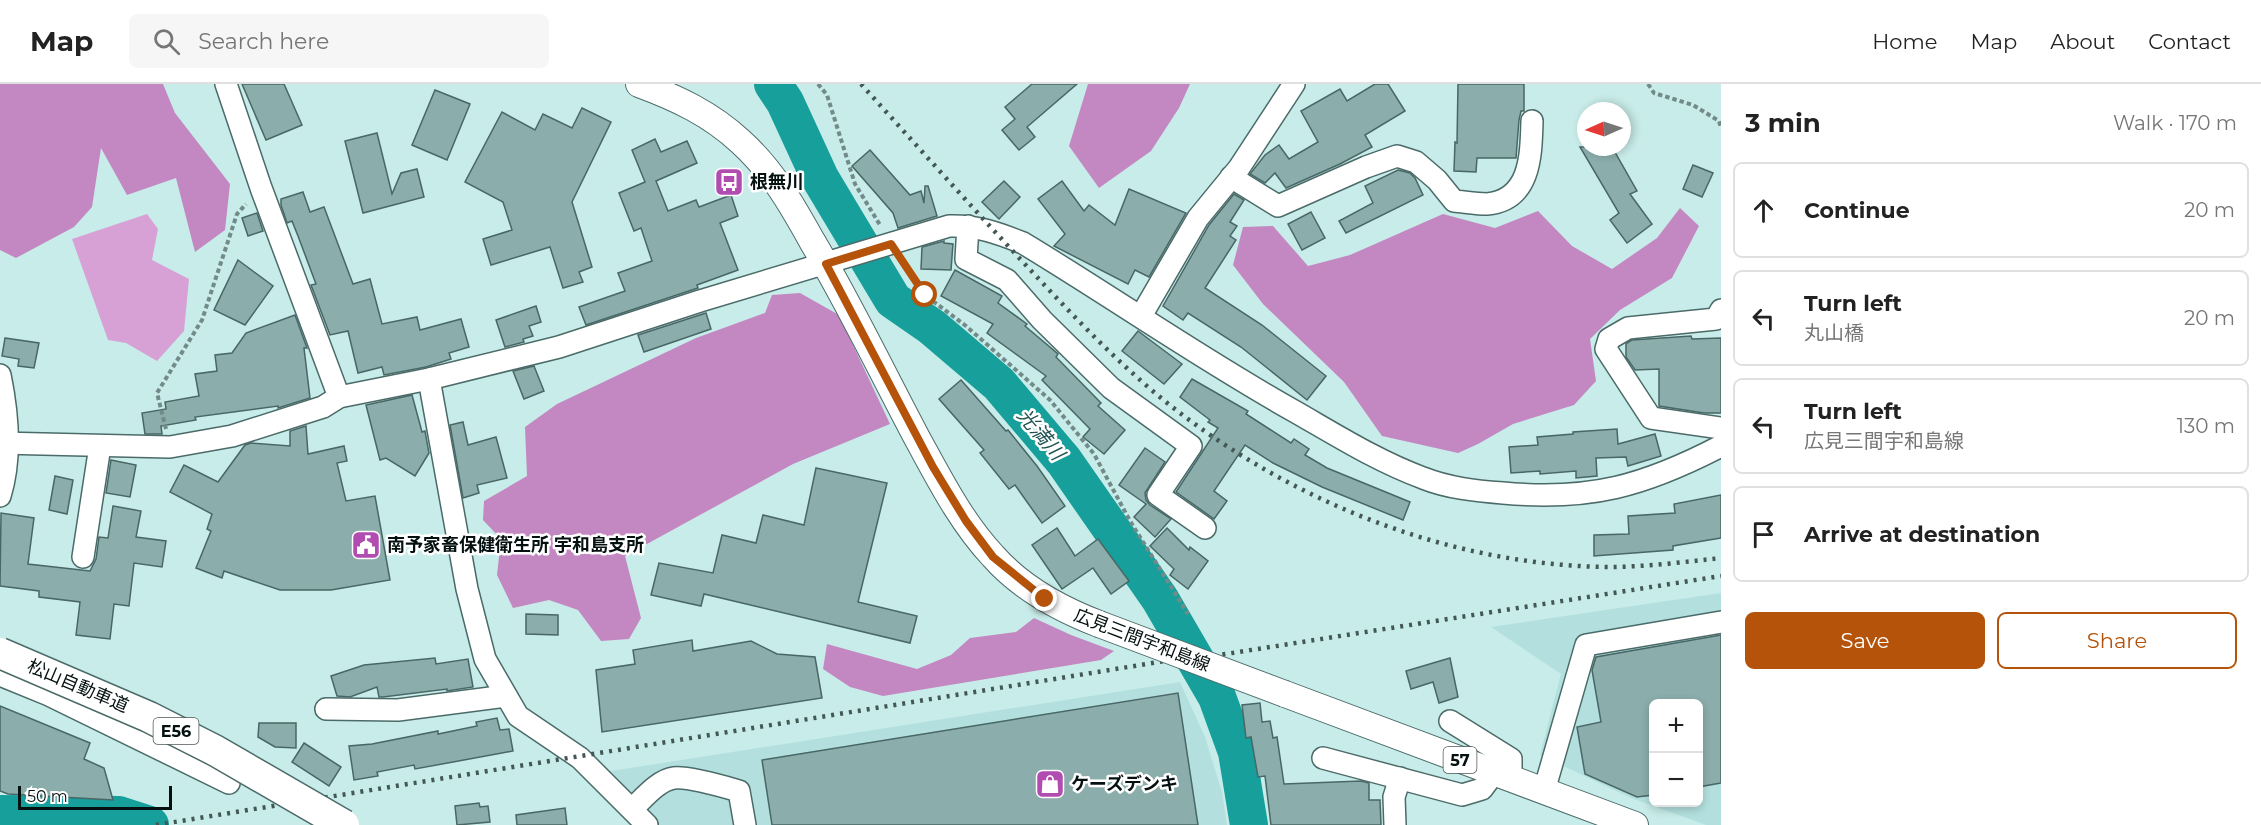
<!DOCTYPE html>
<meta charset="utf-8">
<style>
body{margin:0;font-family:Montserrat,"Noto Sans JP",sans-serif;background:#f6f6f6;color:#222}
.controls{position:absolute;right:18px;bottom:18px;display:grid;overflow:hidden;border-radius:9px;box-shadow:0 3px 9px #0003}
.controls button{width:54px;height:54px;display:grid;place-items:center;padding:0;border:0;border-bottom:2px solid #e0e0e0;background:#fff;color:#222;font:30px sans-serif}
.compass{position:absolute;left:1577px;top:18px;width:54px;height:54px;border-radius:50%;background:#fff;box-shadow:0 3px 9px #0003;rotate:267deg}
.scale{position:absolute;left:18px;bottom:15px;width:154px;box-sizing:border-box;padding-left:6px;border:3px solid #051110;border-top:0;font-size:16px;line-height:21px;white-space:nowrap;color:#051110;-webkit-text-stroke:4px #fff;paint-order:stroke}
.stop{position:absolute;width:18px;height:18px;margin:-14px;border:4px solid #b45309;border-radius:50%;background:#fff}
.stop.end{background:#b45309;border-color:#fff;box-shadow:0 2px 6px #0008}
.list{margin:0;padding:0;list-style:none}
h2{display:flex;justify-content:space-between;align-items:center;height:78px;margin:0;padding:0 24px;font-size:26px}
h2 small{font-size:20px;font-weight:400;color:#767676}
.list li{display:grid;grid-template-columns:39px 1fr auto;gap:18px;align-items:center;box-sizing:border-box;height:96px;margin:0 12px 12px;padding:0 12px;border:2px solid #e0e0e0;border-radius:9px}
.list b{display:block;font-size:22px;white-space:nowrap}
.list p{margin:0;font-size:20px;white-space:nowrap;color:#767676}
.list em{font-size:20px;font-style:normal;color:#767676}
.actions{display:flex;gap:12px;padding:18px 24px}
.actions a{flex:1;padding:14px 0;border:2px solid #b45309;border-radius:9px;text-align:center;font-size:21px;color:#b45309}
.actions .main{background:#b45309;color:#fff}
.icon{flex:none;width:33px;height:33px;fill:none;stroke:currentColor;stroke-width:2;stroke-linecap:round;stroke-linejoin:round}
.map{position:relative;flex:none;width:1721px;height:741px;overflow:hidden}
header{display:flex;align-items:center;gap:36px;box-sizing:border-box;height:84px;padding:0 30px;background:#fff;border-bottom:2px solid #e0e0e0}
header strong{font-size:28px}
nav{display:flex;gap:33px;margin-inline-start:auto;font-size:21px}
.search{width:420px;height:54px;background:#f6f6f6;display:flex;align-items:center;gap:15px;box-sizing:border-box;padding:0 21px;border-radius:9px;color:#767676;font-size:22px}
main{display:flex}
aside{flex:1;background:#fff}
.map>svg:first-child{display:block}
</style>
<header>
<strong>Map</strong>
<div class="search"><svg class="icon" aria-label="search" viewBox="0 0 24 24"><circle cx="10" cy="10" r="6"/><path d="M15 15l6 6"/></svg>Search here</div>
<nav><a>Home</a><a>Map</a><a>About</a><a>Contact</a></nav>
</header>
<main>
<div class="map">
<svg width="1721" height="741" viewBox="0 0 1721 741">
<rect width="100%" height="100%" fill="#c8ece9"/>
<!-- built -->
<g fill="#b3e0de" fill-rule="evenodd">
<path d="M1721,509V741H1706L1631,714L1540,671L1561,590L1491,543ZM1654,620H1698V718H1654Z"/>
<path d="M1180,598L1205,653L1222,708L1227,741H659L611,687Z"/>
</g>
<!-- green -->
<path fill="#d8a1d6" d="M147,130L158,145L152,176L189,195L184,247L157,277L126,259L108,256L72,155Z"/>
<!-- forest -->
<g fill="#c388c1">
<path d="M0,0H163L175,29L230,100L225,146L195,168L176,94L127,111L101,64L92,123L74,143L16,174L0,166Z"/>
<path d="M1088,0H1190L1179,24L1151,67L1099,104L1069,62Z"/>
<path d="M1680,124L1699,142L1672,194L1620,226L1590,255L1596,297L1574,321L1513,340L1478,360L1458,369L1382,352L1344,298L1263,220L1233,181L1243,143L1273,142L1308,182L1350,171L1443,130L1495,144L1538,127L1572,162L1612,185L1657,154Z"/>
<path d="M800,209L839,231L890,340L793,380L625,472L641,534L629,555L601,557L578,526L549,516L513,524L497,491L501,455L483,436L484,417L527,392L525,343L557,320L696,254L765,229L772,211Z"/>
<path d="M1034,534L1071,551L1114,567L1101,576L883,612L850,603L823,585L827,560L917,585L951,571L970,554L1016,548Z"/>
</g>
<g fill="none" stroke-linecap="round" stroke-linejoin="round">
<!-- river -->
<g stroke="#179f9b" stroke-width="38">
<path d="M773,0L785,18L820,94L893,216L932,243L999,300L1064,377L1160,515L1217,613L1237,668L1249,741"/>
<path d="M0,730L119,731L150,741"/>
</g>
</g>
<!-- building -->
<g fill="#8badab" stroke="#486766" stroke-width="1.5">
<path d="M242,0H284L302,41L266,56Z"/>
<path d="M1032,0H1077L1027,43L1035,53L1019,66L1002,46L1015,35L1005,23Z"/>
<path d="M1375,0H1388L1405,27L1365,51L1372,63L1340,80L1286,104L1275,89L1265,99L1250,90L1265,71L1279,61L1289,75L1318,58L1301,27L1340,5L1347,17Z"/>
<path d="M1458,0H1524V27H1521L1519,36L1516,74H1477L1476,88L1454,87L1455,58L1457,59Z"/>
<path d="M435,6L470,20L447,76L412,61Z"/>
<path d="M582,24L611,38L572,118L592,183L579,188L583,198L563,204L550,163L491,181L483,155L512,146L503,118L465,98L502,28L535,46L543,30L572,44Z"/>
<path d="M377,49L392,110L401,89L417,85L424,113L363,129L345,57Z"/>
<path d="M655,55L661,68L687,57L697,79L656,97L668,127L696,116L699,123L731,111L738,132L720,139L738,186L697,201L698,204L586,241L579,223L625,207L618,189L652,177L641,144L634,147L619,109L645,98L632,66Z"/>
<path d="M1580,63H1612L1637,107L1630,110L1652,140L1627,159L1610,136L1619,129Z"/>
<path d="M870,66L910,111L921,107L924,119L925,102H928L937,132L898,144L893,129L852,82Z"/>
<path d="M1693,81L1713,89L1702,113L1683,105Z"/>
<path d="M1398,86L1410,89L1415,94L1423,111L1346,149L1339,137L1373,119L1365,102Z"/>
<path d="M1004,97L1020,113L999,135L982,118Z"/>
<path d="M1062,97L1084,127L1089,121L1115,141L1129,105L1186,129L1149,193L1135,186L1128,200L1054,162L1065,150L1038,115Z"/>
<path d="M303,108L310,128L324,123L353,200L370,195L382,240L417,233L420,246L461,235L469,263L449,269L451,275L426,283L384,291L382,283L358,289L348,247L330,251L311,201L316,200L298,152L292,137L287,139L281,121V115Z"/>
<path d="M1234,110L1244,116L1230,138L1237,142L1230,152L1236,156L1205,204L1262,241L1326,292L1307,316L1241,263L1188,229L1183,236L1163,222L1209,141Z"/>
<path d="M1311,128L1325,154L1302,166L1288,140Z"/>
<path d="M257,129L263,147L248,152L242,134Z"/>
<path d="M944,157V159L953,160L951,186L921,185L922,163Z"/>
<path d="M238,176L273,202L245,241L214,226Z"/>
<path d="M955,186L1002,212L998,219L1027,240L1025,242L1058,270L1056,273L1101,319L1098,322L1125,346L1104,370L1083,353L1090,345L1042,296L1046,292L987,249L993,240L941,212Z"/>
<path d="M536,222L541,238L529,242L533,252L523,255L524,258L505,263L496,236Z"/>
<path d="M706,229L711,245L644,268L638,251Z"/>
<path d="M295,231L307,264H304L310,314L278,324V322L195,333L196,336L161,342L162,350H145L142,329L166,325L165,318L199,312L195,290L217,287L215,271L232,269L246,249Z"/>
<path d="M1138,247L1182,280L1164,300L1122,267Z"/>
<path d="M1691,252L1692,255L1721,254V329H1704L1659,322V285L1635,286L1626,273V260L1632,256Z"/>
<path d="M5,254L39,259L34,284L18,282L19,275L2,272Z"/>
<path d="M534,282L544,307L524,315L513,287Z"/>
<path d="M1192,295L1248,327L1246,330L1291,359L1294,355L1309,365L1305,371L1327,384L1410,418L1403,436L1322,403L1273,379L1245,361L1214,407L1227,417L1214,435L1176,408L1218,344L1208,338L1210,336L1180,313Z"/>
<path d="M961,296L1006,347L1008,346L1037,382L1065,422L1042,439L1015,401L1009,405L980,369L984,366L939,315Z"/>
<path d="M412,311L422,348L425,347L429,369L415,392L386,374L380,376L366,321Z"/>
<path d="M463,338L468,361L496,353L507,394L477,401L479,409L463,414L450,341Z"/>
<path d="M306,342L308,370L344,362L347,377L337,379L346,417L375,412L390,496L331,506H280L224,487L222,494L196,484L211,447L207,445L212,430L170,408L184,381L218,398L245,361L251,359L290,362V347Z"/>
<path d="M1617,345L1618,360L1655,350L1661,372L1628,382L1626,373L1596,374L1597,392L1576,394V387L1540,390V387L1511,389L1509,363L1538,361L1537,353L1573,350V348Z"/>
<path d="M1145,364L1165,378L1145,409L1146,416L1150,421L1171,435L1155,453L1134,433L1146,420L1119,401Z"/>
<path d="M111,376L136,381L130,413L106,409Z"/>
<path d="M816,384L887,399L858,518L917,532L910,559L704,510L701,522L651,511L659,479L713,489L722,451L756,459L763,431L804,441Z"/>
<path d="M55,392L73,396L67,430L49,426Z"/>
<path d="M1721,411V454L1673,462V466L1594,472V451L1629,450L1628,432L1675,429L1674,420Z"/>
<path d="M113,422L141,427L136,453L166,457L162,483L134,479L129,522L114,520L110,555L76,551L80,518L39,513V507L0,502L1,429L34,434L28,480L90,487L96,475L99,453L108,454Z"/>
<path d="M1057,444L1075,472L1098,455L1129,497L1111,510L1093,484L1062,505L1032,461Z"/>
<path d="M1167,444L1189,466L1190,463L1208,477L1188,505L1170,491L1174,485L1150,462Z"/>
<path d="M526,530L558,531V551L526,550Z"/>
<path d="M1721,551V699L1698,703V620H1653V711L1637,713L1585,690L1577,643L1601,638L1592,586L1596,573Z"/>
<path d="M692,556L693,567L751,557L777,570L815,573L822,614L602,648L596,586L635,580L633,566Z"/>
<path d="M435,574L436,580L468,575L473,603L447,607V605L383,613H379L377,603L350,613L337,612L331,592L364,581Z"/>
<path d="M1450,574L1458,613L1439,619L1433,598L1411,605L1406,587Z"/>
<path d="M1178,609L1198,741H772L762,676Z"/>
<path d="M1260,619L1262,638L1270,637L1273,654L1277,653L1284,700L1361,697L1369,699V716H1380L1381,741H1271L1265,692L1258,693L1251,653L1246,654L1242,621Z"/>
<path d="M0,622L90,659L84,675L104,684L113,716L8,710L0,707Z"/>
<path d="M497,634L500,646L509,645L513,667L415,685L414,681L377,688L378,692L354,696L349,662L372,660L438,647V650L477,642L476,638Z"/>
<path d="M259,639H296V664L275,663L258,653Z"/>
<path d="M304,659L341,683L329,702L292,678Z"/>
<path d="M479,719L480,723L488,722L490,738L457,741L455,722Z"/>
<path d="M565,724L567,741H517L516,731Z"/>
</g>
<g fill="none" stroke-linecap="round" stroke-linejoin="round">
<!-- minor casing -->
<g stroke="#4b6b69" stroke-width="24">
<g id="minor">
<path d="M226,0L261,104L339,313"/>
<path d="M1231,93L1278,122L1366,83L1397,72L1416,78L1437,96L1454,117C1465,118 1477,120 1487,120C1531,116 1531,71 1532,37"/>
<path d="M968,142L966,175L1007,196L1042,236L1111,304L1191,362L1158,411L1205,444"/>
<path d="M1721,226L1716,235L1628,244L1609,255L1606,265L1651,334L1721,344"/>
<path d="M1141,232L1198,134L1239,84L1294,0"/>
<path d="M0,291C8,330 12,373 0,412"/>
<path d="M429,295L467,505L485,575L518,632L580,674L647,741"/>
<path d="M0,359L170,363L232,352L323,323L339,313L429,295L559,263L700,217L949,142C976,141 998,149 1023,159C1114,214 1201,275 1294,327C1336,351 1377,377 1423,394C1448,404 1476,407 1503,409C1590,417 1644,402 1721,362"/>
<path d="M83,473L100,362"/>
<path d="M0,591L49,611L229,699"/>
<path d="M326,625L398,626L506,612"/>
<path d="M1450,637L1511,675V695"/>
<path d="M1323,674L1462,711L1482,705L1494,689"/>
<path d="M1544,707L1586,561L1721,538"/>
<path d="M632,725C643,715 658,696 674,694C688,692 725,703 739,707L745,741"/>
<path d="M1395,741L1394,713L1400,694"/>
</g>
</g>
<!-- major casing -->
<g stroke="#4b6b69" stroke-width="28">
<g id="major">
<path d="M639,0C677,14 711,30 741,58C772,86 792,121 812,157C850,221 882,288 917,354C939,394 961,438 993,472C1021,504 1060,525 1099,540"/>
<path d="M1285,610L1635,741"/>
</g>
</g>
<!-- path -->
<g stroke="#728b89" stroke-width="4" stroke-dasharray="4.5 3" stroke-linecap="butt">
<path d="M818,0L827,11L855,100L880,141"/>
<path d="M1648,0L1654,9L1693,21L1719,37L1721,44"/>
<path d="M901,176L925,211L966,242L1050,316L1094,370L1130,437L1188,530"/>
<path d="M166,345L157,309L202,236L237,130L246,120"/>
</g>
<!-- minor -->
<use href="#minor" stroke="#fff" stroke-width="21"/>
<!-- major -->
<use href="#major" stroke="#fff" stroke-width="26"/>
<!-- rail -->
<g stroke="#435755" stroke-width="4.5" stroke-dasharray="3 6" stroke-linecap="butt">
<path d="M861,0C919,64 977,129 1036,192C1079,238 1122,283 1171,322C1294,419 1450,481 1607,483C1645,483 1684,478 1721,474"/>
<path d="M156,741L1165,577L1213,572L1721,492"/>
</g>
<!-- major-bridge casing -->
<g stroke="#4b6b69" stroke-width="28" stroke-linecap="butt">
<path id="major-bridge" d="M1099,540L1285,610"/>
</g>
<!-- highway-bridge casing -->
<g stroke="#4b6b69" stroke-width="33" stroke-linecap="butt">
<path id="highway-bridge" d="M0,569L149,633L216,667L344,741"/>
</g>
<!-- major-bridge -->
<use href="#major-bridge" stroke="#fff" stroke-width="26"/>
<!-- highway-bridge -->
<use href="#highway-bridge" stroke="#fff" stroke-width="30"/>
</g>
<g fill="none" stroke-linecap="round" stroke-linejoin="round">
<!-- route -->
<path stroke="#b45309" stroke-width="8" d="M925,211L891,160L826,180L933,383L966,437L993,473L1045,515"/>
</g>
<!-- icons -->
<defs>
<g id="bus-square" transform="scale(1.5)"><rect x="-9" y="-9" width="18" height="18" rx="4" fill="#b14cb1" stroke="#fff"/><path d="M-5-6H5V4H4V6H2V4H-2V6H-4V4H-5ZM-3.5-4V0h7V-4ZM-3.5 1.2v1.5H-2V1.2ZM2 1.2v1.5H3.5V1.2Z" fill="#fff"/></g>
<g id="civic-square" transform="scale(1.5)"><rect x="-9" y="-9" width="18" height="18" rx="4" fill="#b14cb1" stroke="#fff"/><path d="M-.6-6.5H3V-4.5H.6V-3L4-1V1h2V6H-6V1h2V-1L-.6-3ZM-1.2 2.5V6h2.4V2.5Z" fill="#fff"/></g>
<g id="shop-square" transform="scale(1.5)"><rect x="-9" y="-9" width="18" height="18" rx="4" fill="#b14cb1" stroke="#fff"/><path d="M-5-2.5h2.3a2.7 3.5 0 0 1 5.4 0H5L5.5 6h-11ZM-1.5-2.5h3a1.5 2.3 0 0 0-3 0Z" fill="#fff"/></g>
</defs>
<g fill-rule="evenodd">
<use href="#bus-square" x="729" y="98"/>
<use href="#civic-square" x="366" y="461"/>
<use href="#shop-square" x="1050" y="700"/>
</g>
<g text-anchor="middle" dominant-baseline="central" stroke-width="5" stroke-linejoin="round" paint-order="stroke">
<!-- shield labels -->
<g fill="#fff" stroke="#505858" stroke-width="1.5">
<rect x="153.5" y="634" width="45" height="26" rx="4.5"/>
<rect x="1443.5" y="663" width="33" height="26" rx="4.5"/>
</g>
<g font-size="16" font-weight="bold" fill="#051110">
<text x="176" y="647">E56</text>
<text x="1460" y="676">57</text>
</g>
<!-- poi labels -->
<g font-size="18" font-weight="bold" fill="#051110" stroke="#fff" text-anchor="start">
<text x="750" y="98">根無川</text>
<text x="387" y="461">南予家畜保健衛生所 宇和島支所</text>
<text x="1071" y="700">ケーズデンキ</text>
</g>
<!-- street labels -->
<g font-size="18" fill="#051110" stroke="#fff">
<text transform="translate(1142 556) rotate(21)">広見三間宇和島線</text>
<text transform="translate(78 602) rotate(23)">松山自動車道</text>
</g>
<!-- water labels -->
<g font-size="20" font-style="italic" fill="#215452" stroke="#fff">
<text transform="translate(1041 350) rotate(50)">光満川</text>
</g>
</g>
</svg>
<div class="controls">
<button>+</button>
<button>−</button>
</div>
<svg class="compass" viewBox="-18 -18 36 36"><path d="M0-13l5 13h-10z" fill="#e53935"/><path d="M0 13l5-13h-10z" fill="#767676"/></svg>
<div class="scale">50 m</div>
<div class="stop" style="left:925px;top:211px"></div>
<div class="stop end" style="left:1045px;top:515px"></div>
</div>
<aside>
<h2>3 min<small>Walk · 170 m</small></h2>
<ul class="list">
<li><svg class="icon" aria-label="ahead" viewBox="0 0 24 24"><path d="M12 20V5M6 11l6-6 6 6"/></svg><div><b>Continue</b></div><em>20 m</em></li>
<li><svg class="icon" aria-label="left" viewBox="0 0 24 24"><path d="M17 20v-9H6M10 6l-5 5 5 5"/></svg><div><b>Turn left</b><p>丸山橋</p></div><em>20 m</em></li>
<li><svg class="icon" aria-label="left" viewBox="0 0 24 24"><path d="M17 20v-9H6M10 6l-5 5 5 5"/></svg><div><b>Turn left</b><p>広見三間宇和島線</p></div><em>130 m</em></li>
<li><svg class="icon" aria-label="arrive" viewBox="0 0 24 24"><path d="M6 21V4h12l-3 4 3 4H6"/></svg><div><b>Arrive at destination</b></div></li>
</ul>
<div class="actions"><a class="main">Save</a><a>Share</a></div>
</aside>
</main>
